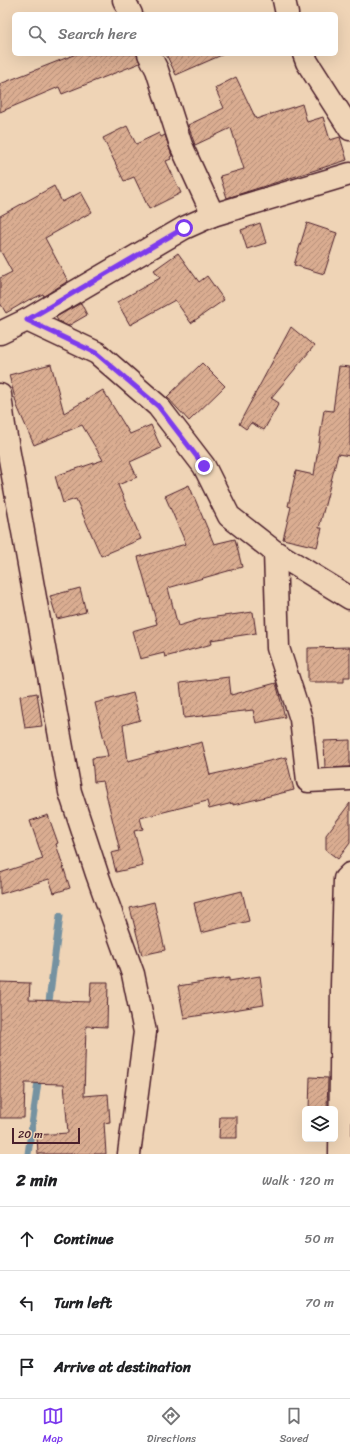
<!DOCTYPE html>
<meta charset="utf-8">
<style>
body{margin:0;font-family:Sriracha,sans-serif;background:#f2f2f2;color:#202124}
.controls{position:absolute;right:12px;bottom:12px;display:grid;overflow:hidden;border-radius:6px;box-shadow:0 4px 16px #0002}
.controls button{width:36px;height:36px;display:grid;place-items:center;padding:0;border:0;border-bottom:1px solid #e0e0e0;background:#fff;color:#202124;font:20px sans-serif}
.scale{position:absolute;left:12px;bottom:10px;width:68px;box-sizing:border-box;padding-left:4px;border:2px solid #4a1f2b;border-top:0;font-size:11px;line-height:14px;white-space:nowrap;color:#4a1f2b;-webkit-text-stroke:3px #efd4b6;paint-order:stroke}
.stop{position:absolute;width:12px;height:12px;margin:-9px;border:3px solid #7c3aed;border-radius:50%;background:#fff}
.stop.end{background:#7c3aed;border-color:#fff;box-shadow:0 1px 4px #0008}
.list{margin:0;padding:0;list-style:none}
h2{display:flex;justify-content:space-between;align-items:center;height:52px;margin:0;padding:0 16px;font-size:17px}
h2 small{font-size:13px;font-weight:400;color:#757577}
.list li{display:grid;grid-template-columns:26px 1fr auto;gap:12px;align-items:center;box-sizing:border-box;height:64px;padding:0 16px;border-top:1px solid #e0e0e0}
.list b{display:block;font-size:15px;white-space:nowrap}
.list em{font-size:13px;font-style:normal;color:#757577}
.icon{flex:none;width:22px;height:22px;fill:none;stroke:currentColor;stroke-width:2;stroke-linecap:round;stroke-linejoin:round}
.map{position:relative;flex:none;width:350px;height:1154px;overflow:hidden}
.search{position:absolute;background:#fff;box-shadow:0 4px 16px #0002;left:12px;right:12px;top:12px;height:44px;display:flex;align-items:center;gap:10px;box-sizing:border-box;padding:0 14px;border-radius:6px;color:#757577;font-size:15px}
.sheet{height:244px;background:#fff}
nav{display:flex;justify-content:space-around;align-items:center;box-sizing:border-box;height:56px;border-top:1px solid #e0e0e0;background:#fff;font-size:11px;color:#757577}
nav a{display:grid;justify-items:center;gap:2px}
nav .on{color:#7c3aed}
.map>svg:first-child{display:block}
</style>
<div class="map">
<svg width="350" height="1154" viewBox="0 0 350 1154">
<defs>
<pattern id="building-hatch" width="6" height="6" patternUnits="userSpaceOnUse"><rect width="6" height="6" fill="#daad91"/><path d="M-1 1l2-2M0 6l6-6M5 7l2-2" fill="none" stroke="#b38c77"/></pattern>
</defs>
<rect width="100%" height="100%" fill="#efd4b6"/>
<filter id="ink" filterUnits="userSpaceOnUse"><feTurbulence type="fractalNoise" baseFrequency=".025" numOctaves="2"/><feDisplacementMap in="SourceGraphic" scale="8" xChannelSelector="R" yChannelSelector="G"/><feConvolveMatrix kernelMatrix="1 2 1 2 8 2 1 2 1" color-interpolation-filters="sRGB"/></filter>
<g filter="url(#ink)">
<g fill="none" stroke-linecap="round" stroke-linejoin="round">
<!-- stream -->
<g stroke="#7592a1" stroke-width="7">
<path d="M48,1009L60,916"/>
<path d="M28,1154L39,1075"/>
</g>
</g>
<!-- building -->
<g fill="url(#building-hatch)" stroke="#4a1f2b">
<path d="M76,54H137L140,63L62,94L59,87L0,112V84Z"/>
<path d="M166,54H224L176,75Z"/>
<path d="M236,77L256,119L302,104L307,122L323,117L330,140L340,137L347,160L227,198L220,176L244,169L231,128L195,145L188,125L224,108L215,88Z"/>
<path d="M127,126L136,144L159,133L161,137L165,135L172,156L170,157L171,159L166,161L181,193L149,209L134,177L124,181L103,138Z"/>
<path d="M54,186L62,202L81,192L92,212L45,238L68,281L44,296L43,294L30,300V299L6,313L0,303V278L12,272L0,250V216Z"/>
<path d="M260,223L266,243L247,249L241,230Z"/>
<path d="M307,223L337,233L324,274L294,265Z"/>
<path d="M178,253L199,282L207,276L224,300L191,323L175,300L130,325L117,302L160,278L154,270Z"/>
<path d="M81,303L87,315L68,326L58,321L56,317Z"/>
<path d="M291,327L314,346L271,398L279,403L264,430L251,423L246,429L239,424Z"/>
<path d="M202,363L225,386L189,421L167,397Z"/>
<path d="M51,364L64,413L103,390L130,434L151,425L161,448L130,462L137,477L118,485L141,539L101,556L76,499L63,503L55,476L103,460L82,425L34,445L17,406L9,375Z"/>
<path d="M339,366L350,367V456L338,454L319,528H322L317,547L283,539L291,507L288,506L296,471L314,475L324,410L333,411Z"/>
<path d="M189,485L214,544L235,539L242,567L168,588L178,626L201,619L253,612L256,633L211,640L212,644L165,657L164,653L140,659L132,631L157,624L138,557L186,544L165,496Z"/>
<path d="M80,588L86,612L57,619L50,596Z"/>
<path d="M350,647V677H344V682H308V648Z"/>
<path d="M229,677L231,695L276,683L285,717L256,723L253,710L184,718L180,683Z"/>
<path d="M37,693L42,726L25,728L20,696Z"/>
<path d="M133,693L140,720L123,725L128,761L202,742L210,775L286,757L294,790L233,805V803L209,809L207,801L140,818L143,829L134,831L143,866L116,872L111,853L120,851L103,781L94,782L92,758L108,756L95,703Z"/>
<path d="M350,740V767L325,768L324,741Z"/>
<path d="M350,803V843L338,859L326,850V835Z"/>
<path d="M48,815L58,843L56,844L70,888L54,893L49,879L0,894V873L43,859L30,821Z"/>
<path d="M242,891L249,921L201,933L194,903Z"/>
<path d="M154,902L165,950L142,955L130,908Z"/>
<path d="M260,976L264,1005L184,1018L178,986L229,978V981Z"/>
<path d="M0,982L30,983L29,1000L90,1002L91,982H108L107,1027L86,1026L84,1096L108,1094L110,1122L104,1123L106,1154H38L37,1135L68,1133L64,1084L25,1083L24,1118H0Z"/>
<path d="M310,1077L328,1078L327,1109H309Z"/>
<path d="M220,1117H237V1138H219Z"/>
</g>
<g fill="none" stroke-linecap="round" stroke-linejoin="round">
<!-- minor casing -->
<g stroke="#4a1f2b" stroke-width="25">
<g id="minor">
<path d="M124,0L131,14"/>
<path d="M284,0L287,14"/>
<path d="M149,54L157,70L181,145L213,215"/>
<path d="M304,54L307,62L350,129"/>
<path d="M27,320L97,353L158,406L204,466L229,516L275,552L350,598"/>
<path d="M0,333L27,320L184,228L213,215L350,174"/>
<path d="M0,395L4,426L70,792L97,874L133,974L145,1032L129,1154"/>
<path d="M275,552L278,648L301,719L308,781L350,779"/>
<path d="M340,1154L342,986L345,879L350,874"/>
</g>
</g>
<!-- minor -->
<use href="#minor" stroke="#efd4b6" stroke-width="22"/>
</g>
</g>
<g fill="none" stroke-linecap="round" stroke-linejoin="round" filter="url(#ink)">
<!-- route -->
<path stroke="#7c3aed" stroke-width="5" d="M184,228L27,320L96,353L158,406L204,466"/>
</g>
</svg>
<div class="controls">
<button><svg class="icon" aria-label="layers" viewBox="0 0 24 24"><path d="M12 4l9 5-9 5-9-5zM3 14l9 5 9-5"/></svg></button>
</div>
<div class="scale">20 m</div>
<div class="stop" style="left:184px;top:228px"></div>
<div class="stop end" style="left:204px;top:466px"></div>
<div class="search"><svg class="icon" aria-label="search" viewBox="0 0 24 24"><circle cx="10" cy="10" r="6"/><path d="M15 15l6 6"/></svg>Search here</div>
</div>
<section class="sheet">
<h2>2 min<small>Walk · 120 m</small></h2>
<ul class="list">
<li><svg class="icon" aria-label="ahead" viewBox="0 0 24 24"><path d="M12 20V5M6 11l6-6 6 6"/></svg><div><b>Continue</b></div><em>50 m</em></li>
<li><svg class="icon" aria-label="left" viewBox="0 0 24 24"><path d="M17 20v-9H6M10 6l-5 5 5 5"/></svg><div><b>Turn left</b></div><em>70 m</em></li>
<li><svg class="icon" aria-label="arrive" viewBox="0 0 24 24"><path d="M6 21V4h12l-3 4 3 4H6"/></svg><div><b>Arrive at destination</b></div></li>
</ul>
</section>
<nav>
<a class="on"><svg class="icon" aria-label="map" viewBox="0 0 24 24"><path d="M3 6l6-2 6 2 6-2v14l-6 2-6-2-6 2zM9 4v14M15 6v14"/></svg>Map</a>
<a><svg class="icon" aria-label="directions" viewBox="0 0 24 24"><path d="M12 3l9 9-9 9-9-9zM9 14v-3h6M13 9l2 2-2 2"/></svg>Directions</a>
<a><svg class="icon" aria-label="saved" viewBox="0 0 24 24"><path d="M7 4h10v16l-5-4-5 4z"/></svg>Saved</a>
</nav>
